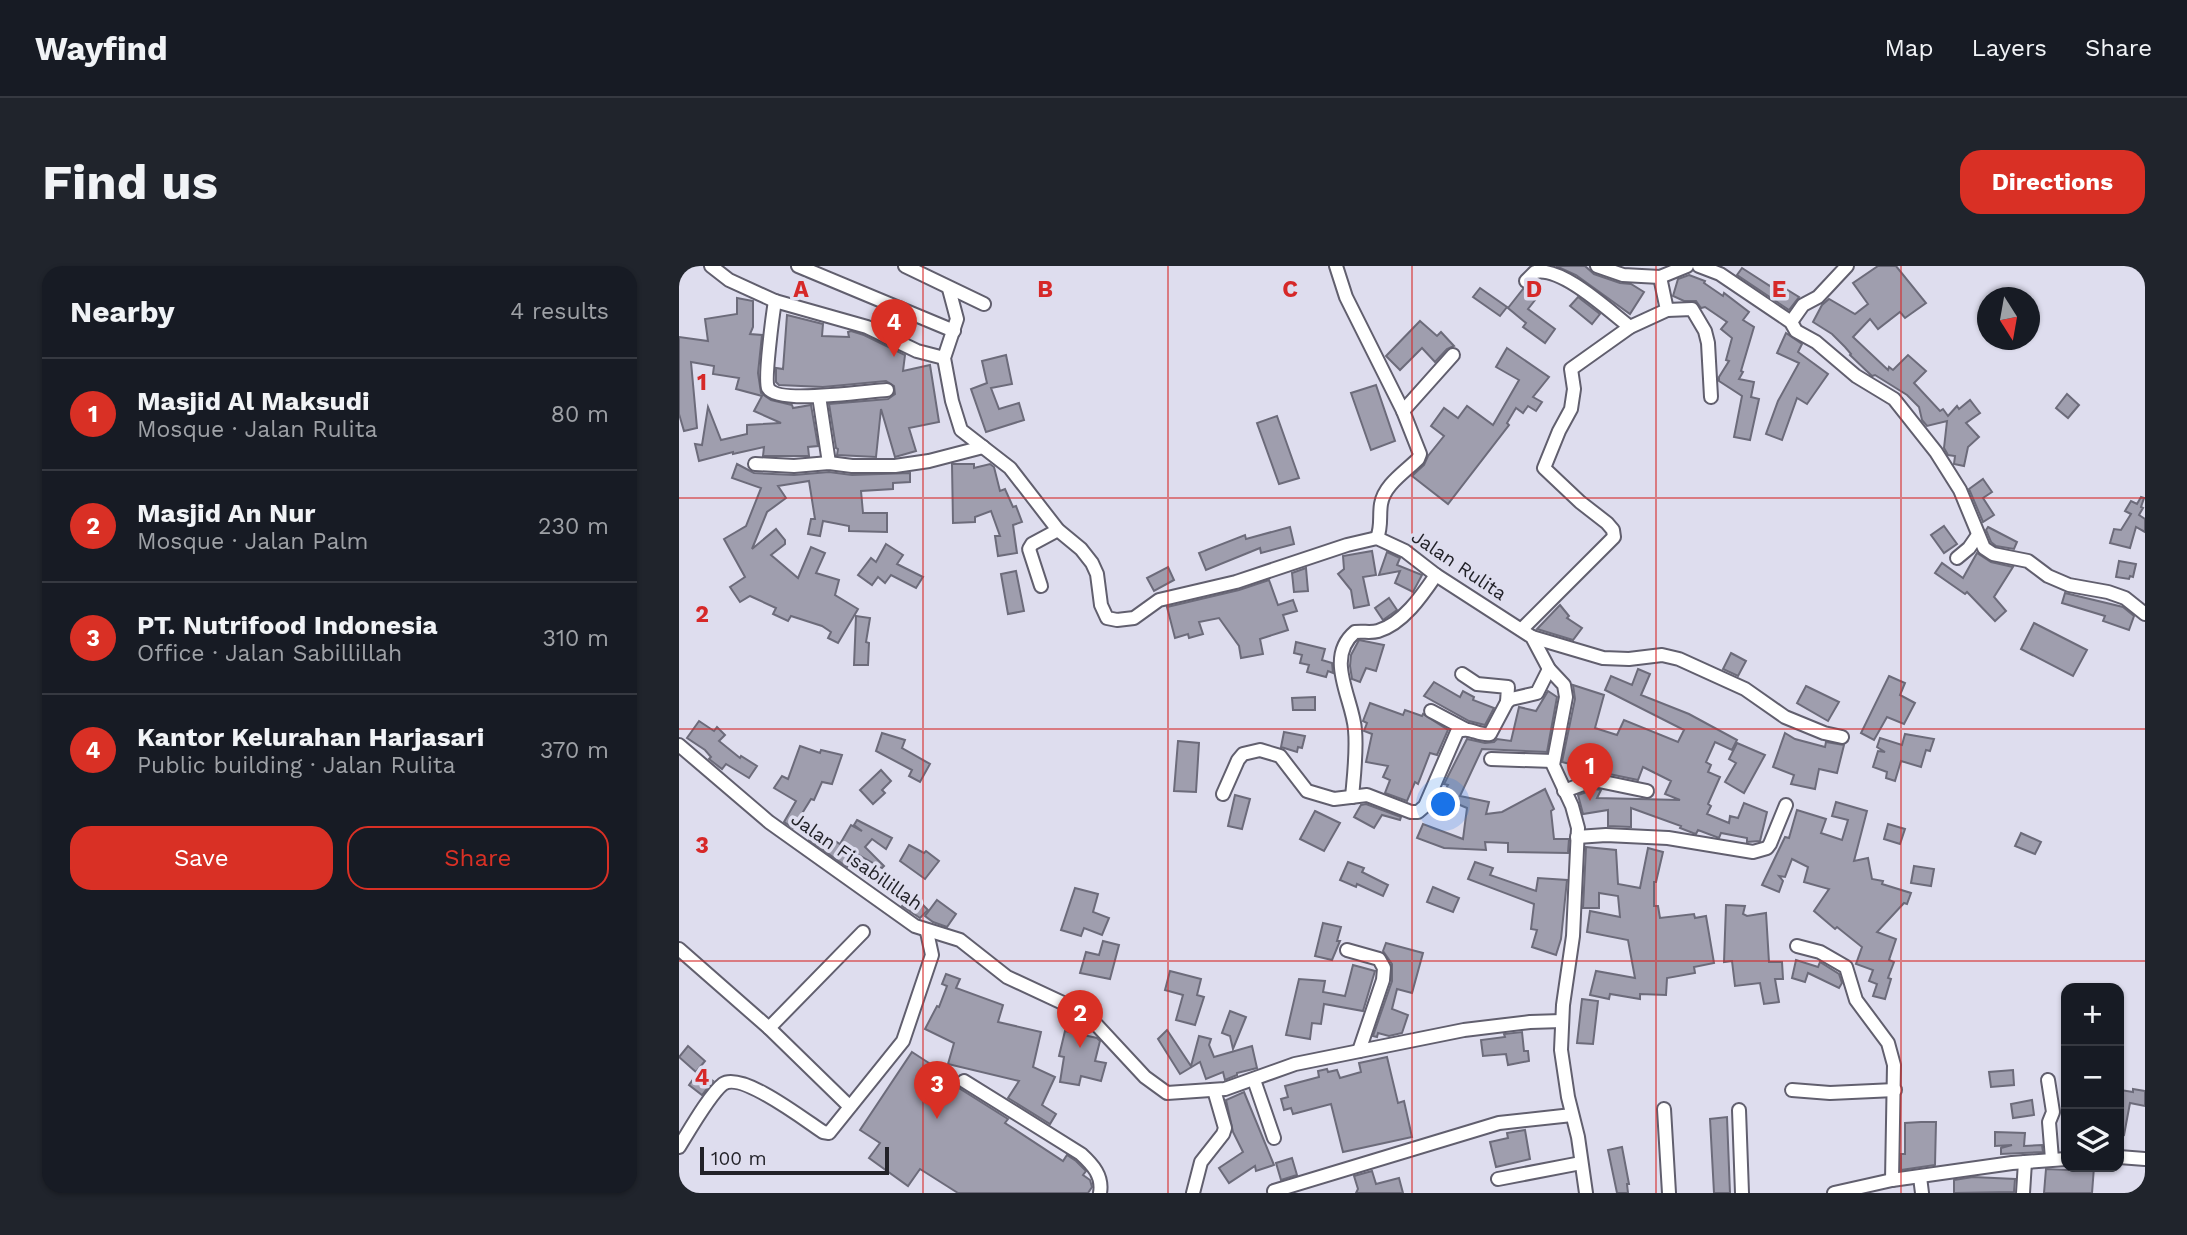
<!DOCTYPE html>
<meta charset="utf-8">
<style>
body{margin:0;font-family:"Work Sans",sans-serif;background:#20242c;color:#f1f3f6}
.controls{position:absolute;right:21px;bottom:21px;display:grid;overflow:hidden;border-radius:14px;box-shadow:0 2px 5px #0004}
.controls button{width:63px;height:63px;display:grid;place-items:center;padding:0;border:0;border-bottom:2px solid #363941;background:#171b24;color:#f1f3f6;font:35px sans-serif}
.compass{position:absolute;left:1298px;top:21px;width:63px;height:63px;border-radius:50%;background:#171b24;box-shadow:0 2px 5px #0004;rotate:169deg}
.scale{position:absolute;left:21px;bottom:18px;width:189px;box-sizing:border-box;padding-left:7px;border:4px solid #222228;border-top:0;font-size:19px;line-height:24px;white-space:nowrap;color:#222228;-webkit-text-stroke:5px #deddee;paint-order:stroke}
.you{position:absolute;left:765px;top:539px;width:24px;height:24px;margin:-18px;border:5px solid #fff;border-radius:50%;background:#1a73e8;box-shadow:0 0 0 10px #1a73e833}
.badge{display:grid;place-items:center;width:46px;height:46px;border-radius:50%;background:#d93025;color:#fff;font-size:23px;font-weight:700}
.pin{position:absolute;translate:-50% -58px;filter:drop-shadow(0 2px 4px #0008)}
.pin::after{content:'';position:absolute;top:37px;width:24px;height:21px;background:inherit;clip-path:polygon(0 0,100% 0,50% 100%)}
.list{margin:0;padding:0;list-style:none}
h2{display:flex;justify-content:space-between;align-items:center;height:91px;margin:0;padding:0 28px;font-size:30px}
h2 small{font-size:23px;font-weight:400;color:#9ea1a6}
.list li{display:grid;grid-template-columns:46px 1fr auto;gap:21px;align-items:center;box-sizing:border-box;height:112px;padding:0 28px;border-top:2px solid #363941}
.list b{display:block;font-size:26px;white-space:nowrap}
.list p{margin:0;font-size:23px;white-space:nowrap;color:#9ea1a6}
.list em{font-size:23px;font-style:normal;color:#9ea1a6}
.actions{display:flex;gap:14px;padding:21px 28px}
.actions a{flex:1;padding:16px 0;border:2px solid #d93025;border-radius:21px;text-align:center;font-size:24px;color:#d93025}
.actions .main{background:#d93025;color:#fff}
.icon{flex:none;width:38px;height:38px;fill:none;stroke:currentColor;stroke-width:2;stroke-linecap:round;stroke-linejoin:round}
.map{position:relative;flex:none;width:1466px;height:927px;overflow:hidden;border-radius:21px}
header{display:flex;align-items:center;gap:42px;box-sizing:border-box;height:98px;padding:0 35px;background:#171b24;border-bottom:2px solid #363941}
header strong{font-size:33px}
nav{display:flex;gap:38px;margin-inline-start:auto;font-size:24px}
.intro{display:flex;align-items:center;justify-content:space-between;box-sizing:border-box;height:168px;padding:0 42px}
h1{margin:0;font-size:49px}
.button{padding:18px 32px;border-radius:21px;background:#d93025;color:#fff;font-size:24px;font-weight:700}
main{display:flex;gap:42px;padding:0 42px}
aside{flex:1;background:#171b24;border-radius:21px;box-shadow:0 2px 5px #0004}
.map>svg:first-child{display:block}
</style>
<header>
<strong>Wayfind</strong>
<nav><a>Map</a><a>Layers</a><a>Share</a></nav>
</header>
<div class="intro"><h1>Find us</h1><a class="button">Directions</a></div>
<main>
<aside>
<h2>Nearby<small>4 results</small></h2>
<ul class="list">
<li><span class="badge">1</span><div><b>Masjid Al Maksudi</b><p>Mosque · Jalan Rulita</p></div><em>80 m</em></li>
<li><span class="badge">2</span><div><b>Masjid An Nur</b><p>Mosque · Jalan Palm</p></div><em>230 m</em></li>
<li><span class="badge">3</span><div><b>PT. Nutrifood Indonesia</b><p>Office · Jalan Sabillillah</p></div><em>310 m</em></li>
<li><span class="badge">4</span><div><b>Kantor Kelurahan Harjasari</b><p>Public building · Jalan Rulita</p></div><em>370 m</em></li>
</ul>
<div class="actions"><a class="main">Save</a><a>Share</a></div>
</aside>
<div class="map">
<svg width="1466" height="927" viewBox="0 0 1466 927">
<rect width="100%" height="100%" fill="#deddee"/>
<!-- building -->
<g fill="#9f9eae" stroke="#6c6b7a" stroke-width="2">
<path d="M877,0H906L915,8L941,17L952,18L965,26L951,48L897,9Z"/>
<path d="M1199,0H1217L1247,37L1226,52L1221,46L1199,63L1191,53L1174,71L1209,104L1210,101L1214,104L1229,89L1247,105L1235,117L1261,145L1264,143L1269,150L1278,140L1280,143L1291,134L1301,147L1287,157L1300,171L1289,181L1285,200L1275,198L1276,190L1269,189L1265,182L1268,155L1248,160L1243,154L1240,141L1228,129L1196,109L1193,110L1171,89L1172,88L1166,81L1153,68L1134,56L1143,39L1150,33L1176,48L1189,38L1174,17Z"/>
<path d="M1063,2L1091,20L1094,15L1120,31L1110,44L1058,9Z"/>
<path d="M1010,9L1026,15L1025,17L1044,30L1045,27L1070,46L1064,54L1075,61L1062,105L1064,106L1060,113L1075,116L1072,131L1080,133L1071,174L1055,171L1063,130L1040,115V111L1050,95L1047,94L1053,72L1042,63L1048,56L1026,41L1022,42L1017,35H1005L994,30L999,13Z"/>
<path d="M856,18L864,24L849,43L876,63L866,77L844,61L847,57L829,42L844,23H850Z"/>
<path d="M801,22L828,41L821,50L794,31Z"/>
<path d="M899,31L921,48L913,58L891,40Z"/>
<path d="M58,32L74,35V61L71,68L83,69L79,107L82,127L92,134L113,139L114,142L132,139L139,180L129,181L130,190H84L85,181L54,188V186L20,195L16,178L23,179L29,141L42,174L68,168V159L102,157L75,145L83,130L57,123L60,112L34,108L35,100L12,96L18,162L5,165L0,148V71L29,75L26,53L58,48Z"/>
<path d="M108,49L144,58L143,70L170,71L169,66L172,65L185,69L226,89L224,105L251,99L260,156L230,162L237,185L216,191L202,143L197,191L158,189L159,183L157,182L150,138L209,133L216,128L215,120L207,115L144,121L100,119L97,116V102L104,103Z"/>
<path d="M741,55L758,70L762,66L775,80L768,83L756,96L743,82L721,104L707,90Z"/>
<path d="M1107,67L1123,78L1119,86L1149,108L1128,138L1118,132L1103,174L1087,168L1099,135L1120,97L1098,87Z"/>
<path d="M828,82L870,111L854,131L863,136L857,145L849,140L844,147L837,142L828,157L830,159L769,238L733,210L745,199L749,190L765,170L752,160L765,142L779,152L788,140L814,159L840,114L817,101Z"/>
<path d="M327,89L333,118L312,122L320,143L340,137L345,154L307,166L292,123L308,117L303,95Z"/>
<path d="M697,119L716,175L692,184L672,127Z"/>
<path d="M1388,128L1400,139L1389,152L1377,142Z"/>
<path d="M598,150L620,212L600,218L578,157Z"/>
<path d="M58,198L75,207L115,209L150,206L173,209L231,207V216L214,217V223L182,225L184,247H208V266L170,265V260L144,255L141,270L129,268L132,253H136L130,215L99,220L107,232L88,246L73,283L97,263L106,274V278L92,289L119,312L132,281L146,287L137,307L160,314L156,329L179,343L159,377L149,372L152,366L143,360L112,350L109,355L94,348L97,342L71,330L61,336L51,321L66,311L45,273L67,260L82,222L53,212Z"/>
<path d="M273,198H295V202L311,198L315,201L321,225L326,223L334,241L337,240L343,256L334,259L338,287L319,290L316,270H321L312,245L296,251V256L274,257Z"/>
<path d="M1304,213L1313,226L1304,232L1315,249L1304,256L1290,223Z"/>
<path d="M1462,231L1465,232L1462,241L1464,242L1460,249L1466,253V266L1457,261L1451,282L1431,277L1435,263L1442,264L1452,248L1446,245L1452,235L1458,238Z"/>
<path d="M1265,260L1278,278L1265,287L1252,269Z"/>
<path d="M611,261L615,278L582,287L581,282L527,304L520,287L566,269L567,273Z"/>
<path d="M1309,261L1338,276L1335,283L1317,280L1312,276L1307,264Z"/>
<path d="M207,278L224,289L218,298L244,311L237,322L212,309L206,317L199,311L193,319L179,309L192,292L197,296Z"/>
<path d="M693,285L697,309L684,311L690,339L675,342L672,324L659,308L665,303L664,290Z"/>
<path d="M708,286L721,292L718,299L743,309L734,326L716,317L721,305L700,309Z"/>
<path d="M1298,287L1312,296L1334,301L1315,331L1327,345L1316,355L1288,326L1286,328L1256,307L1263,297L1284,312Z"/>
<path d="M1440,295L1457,298L1454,311L1451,310L1450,313L1437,311Z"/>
<path d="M489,301L495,314L475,325L468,312Z"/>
<path d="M627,302L629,325L615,326L613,307Z"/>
<path d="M337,305L345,345L329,348L322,308Z"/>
<path d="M590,314L599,339L614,334L618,345L604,349L609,364L581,373L584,388L562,392L560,380L540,352L520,356L524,368L510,372L509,368L496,372L488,341L560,324Z"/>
<path d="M1386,327L1444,341L1455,350L1450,364L1424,355L1426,350L1383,337Z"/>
<path d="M710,332L718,344L704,354L696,342Z"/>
<path d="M881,339L890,350L888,352L903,362L894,374L858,363Z"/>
<path d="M177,350L191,352L187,376L190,377L189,399H175Z"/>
<path d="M1355,357L1408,384L1394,410L1342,383Z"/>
<path d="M680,374L705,379L697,405L687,402L681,416L673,413L671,400L672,389Z"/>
<path d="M617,376L646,383L643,394L653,397L654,407L649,405L647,411L628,406L630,399L621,397L623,389L615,387Z"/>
<path d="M1052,387L1067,395L1059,410L1044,403Z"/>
<path d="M959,403L971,408L962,429L1010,448L1058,474L1053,484L1036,476L1027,496L1032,499L1029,506L1041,511L1029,538L1032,540L1028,548L1050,557L1051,550L1059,552L1065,537L1088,546L1081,575L1068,576V572L1042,567L1040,572L1019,564L1017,568L1014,567L1001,562L1002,560L952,542V561L929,560V544L904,548L899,529L916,523L922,524L918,532L1001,534L986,528L992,515L964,501L959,514L916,505L894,513L891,498L883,496L896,433L894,419L925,429L916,462L938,469L945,454L999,476L1005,464L926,424L932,410L953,419Z"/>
<path d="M1210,410L1226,417L1221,429L1236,437L1225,458L1208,451L1195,474L1182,467Z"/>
<path d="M755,416L781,431L784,425L795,431L794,434L815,442L806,459L790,455L745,430Z"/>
<path d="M1127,420L1160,436L1149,455L1118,437Z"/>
<path d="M869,425L878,431L868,486L803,483L781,530L810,536L807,548L823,546L866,523L875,543L872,545L875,573H890L889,587L829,586V577L806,576L807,584L765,582L738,572L744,558L784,573L788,542L762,531L769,519L765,518L788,473L806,477L815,476L818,473L832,475L840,441L857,445Z"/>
<path d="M636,431V444H614L613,432Z"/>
<path d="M691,437L724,449L726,444L743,450L744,448L769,464L758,489L751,487L739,518L736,516L728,535L706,527L711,514L704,511L709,500L687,496L693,468L685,465L688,457L684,455Z"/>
<path d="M20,455L35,465L38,461L46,469L40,475L61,492L62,490L78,500L70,512L47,498L43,503L30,493L32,491L26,484L8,472Z"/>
<path d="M605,466L626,470L623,482L619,481L618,486L602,481Z"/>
<path d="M203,467L226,474L223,482L251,498L241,516L230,510L233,504L197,485Z"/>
<path d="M1106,467L1116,473L1146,481L1147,476L1165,479L1158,507L1140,503L1136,523L1112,518L1115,509L1094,501Z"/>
<path d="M1226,468L1255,473L1251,485L1247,484L1242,501L1222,495L1216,515L1207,512L1208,506L1194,501L1199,485L1206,486L1198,481L1201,472L1223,479Z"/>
<path d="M499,475L520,477L517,526L495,525Z"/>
<path d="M1058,477L1086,489L1065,527L1046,516L1057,497L1050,493Z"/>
<path d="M121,480L141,487L142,484L163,489L153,518L143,516L135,534L132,533L114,562L105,556L117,535L95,522L103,510L109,513Z"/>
<path d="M202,504L212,515L203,524L206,527L194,538L181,524Z"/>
<path d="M556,529L571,533L563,563L549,560Z"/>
<path d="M1157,536L1188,545L1175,595L1189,592L1193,613L1204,615L1203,618L1232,627L1228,638L1225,637L1198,666L1217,673L1210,694L1215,696L1209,712L1212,713L1206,733L1194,730L1198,718L1190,715L1194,704L1177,698L1183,681L1158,661L1156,663L1135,645L1150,623L1125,616L1129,601L1113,593L1106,611L1100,610L1104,615L1100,626L1083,619L1106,571L1110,572L1118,544L1147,553L1142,567L1163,574L1169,554L1153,550Z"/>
<path d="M687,538L722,551L721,554L703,549L695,562L675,551L682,539Z"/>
<path d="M636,545L661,557L645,585L621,573Z"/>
<path d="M178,554L213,572L207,583L193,573L186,581L205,600L203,602L176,587L168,601L130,574L137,563L161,578L172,559L183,565L175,559Z"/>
<path d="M1209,558L1226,563L1221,578L1205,573Z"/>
<path d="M1342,567L1362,576L1356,588L1336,580Z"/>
<path d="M230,579L245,587L247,585L260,595L246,613L221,595Z"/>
<path d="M907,581L937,584L939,618L961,622L969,582L984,586L977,616H975V640H979L981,652L1015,648L1016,652L1027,650L1035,697L1015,701L1016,707L988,712L987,729L961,728V733L931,728L930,733L911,729L917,705L956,712L949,674L908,666L911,645L941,651L939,630L920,627V642H904Z"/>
<path d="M669,596L685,602L683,606L709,619L704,630L678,618L677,621L661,614Z"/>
<path d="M796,596L814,602L811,609L857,625L859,612L888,614L882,673L877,689L853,681L858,664L852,663L855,638L789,613Z"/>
<path d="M1235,600L1255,603L1252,620L1232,617Z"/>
<path d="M754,621L780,632L774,646L748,636Z"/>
<path d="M396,622L419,628L414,646L430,652L423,669L405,662L402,670L382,664Z"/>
<path d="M234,629L249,644L241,652L223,640Z"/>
<path d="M258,634L277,648L268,661L254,656L246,650Z"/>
<path d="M1047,639L1066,640L1064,648L1068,650L1087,647L1090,696H1103L1104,713H1096L1100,736L1085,738L1081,717L1056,720L1053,695L1045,696Z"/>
<path d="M644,657L662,661L658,675H661L653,694L636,690Z"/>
<path d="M424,675L440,679L431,713L401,707L407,686L420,689Z"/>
<path d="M707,677L744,687L733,727L718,723L713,743L729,749L723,767L710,770L699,767L698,771L694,770L713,715V698L704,685Z"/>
<path d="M1117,694L1139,701L1141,696L1160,708L1163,717L1160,722L1129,707L1126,716L1113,712Z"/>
<path d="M674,699L696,705L684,745L645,738L642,758L633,757L631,773L607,769L620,713L646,715L644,726L666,730Z"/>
<path d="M491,705L522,713L518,729L525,731L516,759L497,754L504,729L486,724Z"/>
<path d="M267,708L281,713L277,722L324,739L319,756L362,766L354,801L376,811L363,839L377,848L371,858L329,832L340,815L269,798L275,777L246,763L258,740L260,741L268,720L263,718Z"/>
<path d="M903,733L919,735L914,778L898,777Z"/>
<path d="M551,745L567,751L554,783L551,770L543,767Z"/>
<path d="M488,764L512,800L520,770L532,773L530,779L535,791L573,780L578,802L558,807V809L546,814L544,806L527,813L521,796L501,808L479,773Z"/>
<path d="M386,765L418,772L421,775L416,795L427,797L422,815L402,810L400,819L381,816L385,791L380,790Z"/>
<path d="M843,766L845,785H849L850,795L829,799L827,788L804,790L802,774L826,771L825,768Z"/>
<path d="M9,780L26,795L17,806L0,791Z"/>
<path d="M233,786L276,814L280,822L329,853L326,857L384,895L388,889L397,895L407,905L404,909L411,914L413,921L409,927H279L241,903L229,920L190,892L201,877L181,864Z"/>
<path d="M708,791L719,837L725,835L733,871L664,886L652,838L614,848L612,842L605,844L602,833L609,831L606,820L640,811L639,805L648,803L649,806L658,804L661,812L682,806L680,797Z"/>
<path d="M1334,804L1335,819L1312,821L1310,806Z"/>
<path d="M20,805L34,815L23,829L10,819Z"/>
<path d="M1454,823L1466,825V840L1451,837L1445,869L1440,868V829L1442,824L1454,826Z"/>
<path d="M565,826L595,899L577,905L576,900L550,917L540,902L564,886L554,866L547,834Z"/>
<path d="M1353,834L1355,849L1334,852L1332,838Z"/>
<path d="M1048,851L1051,927H1035L1031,853Z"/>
<path d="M1242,856H1257L1256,899L1222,904V888H1226V857Z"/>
<path d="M846,864L851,893L817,901L811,876L829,872L828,867Z"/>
<path d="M1316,866L1346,867L1345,880L1363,879L1364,886L1322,888V882L1333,879L1316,880Z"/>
<path d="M943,881L950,918H948L949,927H938L929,884Z"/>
<path d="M613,892L618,909L602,914L597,897Z"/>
<path d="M1391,901H1415L1413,927H1365L1367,903L1390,904Z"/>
<path d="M693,905L697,918L720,912L724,927H677L679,923L675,910Z"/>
<path d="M1294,911L1336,913L1335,926L1275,927V914Z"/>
</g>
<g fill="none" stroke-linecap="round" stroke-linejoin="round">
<!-- minor casing -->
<g stroke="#615f6e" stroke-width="16">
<g id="minor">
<path d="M32,0L50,14L96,35L188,61L238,85L265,92"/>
<path d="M119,0L275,65"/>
<path d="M226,0L305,38"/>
<path d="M657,0L667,31L724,145L741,188L739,193C726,206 705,219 702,238C700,250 703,260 698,272"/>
<path d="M918,0L944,9L981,11"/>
<path d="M1020,0L1041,8L1112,56L1117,65L1137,76L1177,110L1215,133L1257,186L1281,224L1305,282L1314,288L1349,295L1369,310L1390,319L1429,326L1446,332L1466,348"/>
<path d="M847,15L856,6C883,0 930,45 951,61"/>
<path d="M270,23L278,53L265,92L273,135L282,164L331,202L379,264L402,283L413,297L418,308L422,339L428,352L438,354L455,352L480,334L557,316L668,279L698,272L726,285L757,309L853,371L870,403L885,419L887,431L874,499L893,540L899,562L894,670L884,739L882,784L889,831L899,871L907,927"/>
<path d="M96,35C94,47 85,114 89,122C99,139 188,125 208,124"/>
<path d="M988,44L1013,43L1026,65L1029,77L1032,131"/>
<path d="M1112,56L1124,39L1139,31L1168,0"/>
<path d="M140,130L150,197"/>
<path d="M724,145L774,89"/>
<path d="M76,198L115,200L150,197L173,200H216L250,195L304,181"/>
<path d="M1278,292L1290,282L1299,269"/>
<path d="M362,320L350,283L353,278L379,264"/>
<path d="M843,363L935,271L934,264L928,257L901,236L865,202L880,165L892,143L895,123L892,103L951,61L988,44L981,11L1008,0"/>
<path d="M853,371L924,392L950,393L983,389L1000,393L1066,423L1106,451L1145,467L1163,471"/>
<path d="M783,408L798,418L829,421L828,436"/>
<path d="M752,445L786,463"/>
<path d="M0,479L90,556L236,660L281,674L328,711L401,745L413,754L466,811L488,827L546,823L616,798L785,764L851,756L883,755"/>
<path d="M812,493L874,495"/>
<path d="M885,525L915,514L968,525"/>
<path d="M544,528L559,494L564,488L581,484L601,490L628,525L655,533L688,529L732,546H739L746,540L778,466C789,459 799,470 811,468L828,436L832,433L858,427L870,403"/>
<path d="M673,531C675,509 678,486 676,464C674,433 645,392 676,366C684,365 692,367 699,365C724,358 744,328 757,309"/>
<path d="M898,571L927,569L989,572L1074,586L1088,582L1091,578L1107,539"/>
<path d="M1118,680L1141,686L1167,701L1177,734L1209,777L1215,799L1213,914"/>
<path d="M0,683L90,762L168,838L172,839"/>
<path d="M668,684L700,693L705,702L704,714L680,785"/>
<path d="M90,762L184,666"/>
<path d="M575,814L595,872"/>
<path d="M1369,814L1374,846L1370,856L1373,893"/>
<path d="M285,815L402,888C414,899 424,910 421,927"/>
<path d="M1113,824L1151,827L1216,824"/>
<path d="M985,843L990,927"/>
<path d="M1060,844L1063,927"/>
<path d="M0,881C10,865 31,828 44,818C63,805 127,855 144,866L150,867L224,775L253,689L248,666"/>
<path d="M1440,891L1466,893"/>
<path d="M1241,911L1243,927"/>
<path d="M819,913L902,897"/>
<path d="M595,925L820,857L893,849"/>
<path d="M514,927L522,896L544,868L546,862L535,824"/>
<path d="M1155,927L1213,914L1333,897L1387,893"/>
<path d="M1344,927L1346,896"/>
</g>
</g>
<!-- minor -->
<use href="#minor" stroke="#fff" stroke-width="12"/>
</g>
<!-- grid -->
<path fill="none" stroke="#d62828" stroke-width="2" stroke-opacity="0.55" d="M244,0V927M489,0V927M733,0V927M977,0V927M1222,0V927M0,232H1466M0,463H1466M0,695H1466"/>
<g text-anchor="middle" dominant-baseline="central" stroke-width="7" stroke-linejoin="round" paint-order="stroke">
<!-- street labels -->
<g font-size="19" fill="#222228" stroke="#deddee">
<text transform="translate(780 299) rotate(34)">Jalan Rulita</text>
<text transform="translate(178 595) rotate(35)">Jalan Fisabilillah</text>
</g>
</g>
<g font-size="23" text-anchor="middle" font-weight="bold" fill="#d62828" stroke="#deddee" stroke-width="7" stroke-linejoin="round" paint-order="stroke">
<text x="122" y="31">A</text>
<text x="366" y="31">B</text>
<text x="611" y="31">C</text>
<text x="855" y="31">D</text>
<text x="1100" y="31">E</text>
<text x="23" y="124">1</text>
<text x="23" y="356">2</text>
<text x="23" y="587">3</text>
<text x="23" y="819">4</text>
</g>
</svg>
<div class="controls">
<button>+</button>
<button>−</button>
<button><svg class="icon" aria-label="layers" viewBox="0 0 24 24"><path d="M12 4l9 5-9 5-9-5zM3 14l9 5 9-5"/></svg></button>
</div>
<svg class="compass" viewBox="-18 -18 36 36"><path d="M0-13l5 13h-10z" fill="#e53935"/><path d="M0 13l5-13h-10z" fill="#9ea1a6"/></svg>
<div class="scale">100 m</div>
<div class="you"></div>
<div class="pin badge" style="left:911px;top:535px">1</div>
<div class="pin badge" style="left:401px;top:782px">2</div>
<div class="pin badge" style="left:258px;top:853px">3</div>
<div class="pin badge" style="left:215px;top:91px">4</div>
</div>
</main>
